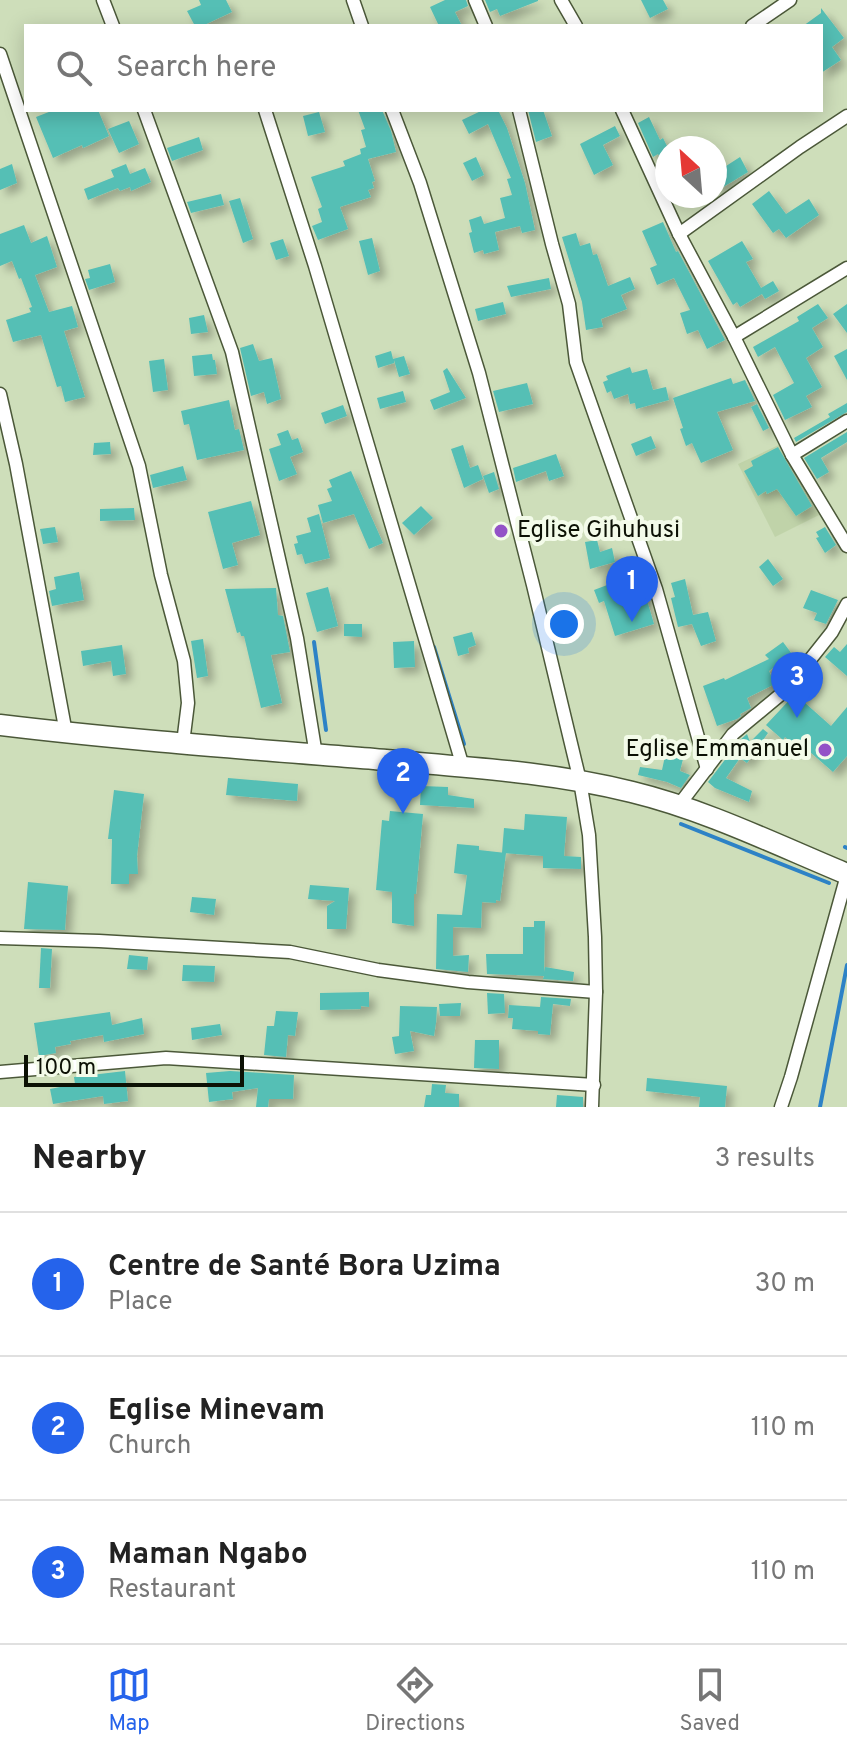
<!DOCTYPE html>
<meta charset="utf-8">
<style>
body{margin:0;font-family:Overpass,sans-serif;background:#f2f2f2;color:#222}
.compass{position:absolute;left:655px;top:136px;width:72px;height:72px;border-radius:50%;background:#fff;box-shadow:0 4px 20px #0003;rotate:334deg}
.scale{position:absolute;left:24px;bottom:20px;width:220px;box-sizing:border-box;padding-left:8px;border:4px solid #0c1105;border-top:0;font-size:22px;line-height:28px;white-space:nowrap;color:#0c1105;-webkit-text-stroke:6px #f3fbe9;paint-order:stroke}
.you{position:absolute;left:564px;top:624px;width:28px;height:28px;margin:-20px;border:6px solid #fff;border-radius:50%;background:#1a73e8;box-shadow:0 0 0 12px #1a73e833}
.badge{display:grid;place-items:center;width:52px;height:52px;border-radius:50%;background:#2563eb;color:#fff;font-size:26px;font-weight:700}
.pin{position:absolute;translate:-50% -66px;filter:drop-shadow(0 2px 4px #0008)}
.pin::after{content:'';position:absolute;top:42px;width:28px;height:24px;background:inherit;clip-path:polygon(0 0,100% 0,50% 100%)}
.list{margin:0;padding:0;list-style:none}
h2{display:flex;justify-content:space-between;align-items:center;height:104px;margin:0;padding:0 32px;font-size:34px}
h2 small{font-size:26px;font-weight:400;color:#767676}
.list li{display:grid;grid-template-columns:52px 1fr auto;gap:24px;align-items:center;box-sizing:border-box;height:144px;padding:0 32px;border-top:2px solid #e0e0e0}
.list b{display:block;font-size:30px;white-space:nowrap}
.list p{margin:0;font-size:26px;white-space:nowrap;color:#767676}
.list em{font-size:26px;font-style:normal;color:#767676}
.icon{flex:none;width:44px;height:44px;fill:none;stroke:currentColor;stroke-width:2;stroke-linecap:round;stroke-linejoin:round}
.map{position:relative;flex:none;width:847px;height:1107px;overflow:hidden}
.search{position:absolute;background:#fff;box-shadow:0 4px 20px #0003;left:24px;right:24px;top:24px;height:88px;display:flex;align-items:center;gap:20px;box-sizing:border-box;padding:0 28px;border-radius:0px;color:#767676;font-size:30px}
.sheet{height:536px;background:#fff}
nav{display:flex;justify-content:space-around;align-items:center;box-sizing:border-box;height:112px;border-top:2px solid #e0e0e0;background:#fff;font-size:22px;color:#767676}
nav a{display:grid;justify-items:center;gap:4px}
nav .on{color:#2563eb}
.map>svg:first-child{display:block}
</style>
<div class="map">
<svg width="847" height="1107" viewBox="0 0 847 1107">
<defs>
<filter id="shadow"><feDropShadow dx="6" dy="6" stdDeviation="4" flood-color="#0004"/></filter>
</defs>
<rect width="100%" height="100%" fill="#cedeba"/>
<!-- built -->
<path fill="#c0d3a9" d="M781,444L819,515L775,537L738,464Z"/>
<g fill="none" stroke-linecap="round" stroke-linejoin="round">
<!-- stream -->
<g stroke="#2d82c6" stroke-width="4">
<path d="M314,642L326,730"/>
<path d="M434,647L464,744"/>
<path d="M681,824L829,883"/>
<path d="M845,847L847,848"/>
<path d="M820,1107L847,965"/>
</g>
</g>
<!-- building -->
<g fill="#55bfb5" filter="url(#shadow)">
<path d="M199,0H226L232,12L202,26H195L187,11L201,5Z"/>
<path d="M445,0H466L468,6L455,12L462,26H439L430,7Z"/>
<path d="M485,0H538V1L500,16L497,9L490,12Z"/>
<path d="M641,0H663L668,9L650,18Z"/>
<path d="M821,8L844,38L832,47L841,60L821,73V26H803L821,13Z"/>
<path d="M54,110H98L109,136L83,148L82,145L53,158L36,117Z"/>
<path d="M358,110H382L391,131L396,152L368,159L375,181L372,182L374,188L368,190L371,197L340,207L348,229L318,240L312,226L322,222L318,209L322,207L311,177L345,166L343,161L361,154L360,149L366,147L361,130L365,129Z"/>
<path d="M483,110H498L507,128L525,183L535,230L522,233L520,226L495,232L499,250L484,254L483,250L474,253L469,233L472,232L469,220L481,216L484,224L505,218L500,198L512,195L507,179L511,178L488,124L469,134L462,120Z"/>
<path d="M528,110H543L552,136L536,142Z"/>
<path d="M319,112L325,132L308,136L303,116Z"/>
<path d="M649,117L660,140L663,138L667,146V171L658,154L653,157L638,123Z"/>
<path d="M129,121L139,144L119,153L108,129Z"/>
<path d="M615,126L620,136L603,145L613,165L594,175L580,144Z"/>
<path d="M199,137L203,150L172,161L167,148Z"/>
<path d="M715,155L723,168L740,157L748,172L715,192Z"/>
<path d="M476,157L484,175L472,181L463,163Z"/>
<path d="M12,164L17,183L0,190V169Z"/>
<path d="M126,164L130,174L145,168L151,182L131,191L130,187L120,191L118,188L88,200L84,189L114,177L111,170Z"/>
<path d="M769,191L786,214L809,199L819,215L786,238L779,229L773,233L752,204Z"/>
<path d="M221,194L224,205L191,213L187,202Z"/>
<path d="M240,198L253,239L243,243L229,201Z"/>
<path d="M663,222L676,252L678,251L725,340L707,349L698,330L687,334L680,313L690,310L674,278L657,285L650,268L657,265L642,231Z"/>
<path d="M24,225L31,243L47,236L57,267L35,275L49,312L72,306L78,327L64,331L85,397L65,402L61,386L57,387L41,335L13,342L6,320L31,312L29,308L32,307L21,278L19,279L12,261L0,266V234Z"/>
<path d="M576,233L580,246L590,243L593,255L597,254L608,286L630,277L635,289L621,295L627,309L601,319L603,327L586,330L582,302L562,237Z"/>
<path d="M372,238L380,271L368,275L359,241Z"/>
<path d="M283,239L289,256L276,260L270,243Z"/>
<path d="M742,241L753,259L746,262L761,288L773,281L779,291L765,299L762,294L740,307L737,302L733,305L708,261Z"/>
<path d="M110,264L115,282L89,290L85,279L90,278L88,270Z"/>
<path d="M549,278L551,289L511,297L507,286Z"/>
<path d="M503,302L506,314L478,321L475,309Z"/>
<path d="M818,304L828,318L812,328L823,347L806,358L822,387L806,396L812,407L785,420L773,395L794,383L775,347L758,357L753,347L799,321L797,317Z"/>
<path d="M847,304V333L833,314Z"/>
<path d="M204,315L208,332L191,334L189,318Z"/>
<path d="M253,344L259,361L272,358L281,399L267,404L264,392L251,396L240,348Z"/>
<path d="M847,349V380L834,356Z"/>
<path d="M391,351L393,359L404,356L410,374L399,377L394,360V363L378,368L375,356Z"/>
<path d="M212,354L213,360H215L217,374L194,376L192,356Z"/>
<path d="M164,359L168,390L153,392L149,361Z"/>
<path d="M630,367L632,373L647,369L653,390L666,387L669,400L636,409L635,403L630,404L628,394L614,399L611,391L607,393L603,382L608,380L606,376Z"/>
<path d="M447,368L466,398L434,410L430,400L450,392L443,371Z"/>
<path d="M731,378L733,384L745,380L755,401L717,412L733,450L701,463L692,443L686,446L680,429L683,428L673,398Z"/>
<path d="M527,383L533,404L499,412L493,391Z"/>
<path d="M403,391L406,402L380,409L377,398Z"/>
<path d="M229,400L235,430L239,429L244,450L197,460L189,424L184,425L181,411Z"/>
<path d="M847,403V412L796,442L794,438L830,417L828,414Z"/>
<path d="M757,404L769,428L763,431L751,407Z"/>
<path d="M343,405L347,416L325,424L321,413Z"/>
<path d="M288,430L292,440L298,438L303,452L290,457L297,474L279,481L269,449L281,445L277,434Z"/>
<path d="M847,432V442L821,458L829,472L817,479L804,458Z"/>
<path d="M651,436L656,448L636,456L631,444Z"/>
<path d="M110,442L111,454L93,455L94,443Z"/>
<path d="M463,445L470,468L478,465L483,479L464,488L451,449Z"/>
<path d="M778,447L812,506L796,516L777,489L767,494L766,491L758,496L744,471L753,466L751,461Z"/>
<path d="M556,454L564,476L549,481L546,471L516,482L513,468Z"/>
<path d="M183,466L187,480L153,488L150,475Z"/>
<path d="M351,471L383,543L369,549L354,514L323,523L318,505L332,501L327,489L332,487L329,480Z"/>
<path d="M494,472L499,489L489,493L483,476Z"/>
<path d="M251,501L260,535L232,543L238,565L223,569L208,512Z"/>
<path d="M421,506L433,518L414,535L402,523Z"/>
<path d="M134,508L135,520L100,521V509Z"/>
<path d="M319,514L330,558L305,564L302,554L297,555L294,544L298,543L296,536L311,532L307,518Z"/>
<path d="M55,527L58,542L43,544L40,529Z"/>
<path d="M825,527L836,545L825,553L816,538L819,537L816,532Z"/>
<path d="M597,540L600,552L612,548L615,562L590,569L585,542Z"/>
<path d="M768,559L783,579L773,586L759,567Z"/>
<path d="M79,572L84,600L52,606L49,591L56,589L54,577Z"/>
<path d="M623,579L628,595L644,590L654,624L615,636L604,601L599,603L594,590Z"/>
<path d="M685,579L693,615L708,612L716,641L701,646L692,624L678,627L671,598L675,597L671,583Z"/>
<path d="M328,587L338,626L317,632L306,593Z"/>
<path d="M276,588L278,615L283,616L290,652L271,655L282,703L261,708L244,636H241L240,632L237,633L225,589Z"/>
<path d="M811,590L838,600L826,624L814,620L817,613L803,608Z"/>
<path d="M344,624H362V637L344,636Z"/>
<path d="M472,632L476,645L468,648L469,653L458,656L453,637Z"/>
<path d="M203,639L208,676L197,678L191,641Z"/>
<path d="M414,641L415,667L394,668L393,642Z"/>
<path d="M783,642L792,654L769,671L775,684L747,698L751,708L740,714L741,716L737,719L717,726L703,686L724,678L725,680L769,659L765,655Z"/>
<path d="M847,644V676L825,657L834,647L840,652Z"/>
<path d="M122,645L126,674L113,676L111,661L83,666L81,651Z"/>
<path d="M795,694L831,726L847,707V756L833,772L802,745L798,748L785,737L783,740L766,725Z"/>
<path d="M763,729L768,733L747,763L740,758L726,778L752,791L749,802L715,788L708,782L740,740L747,734L750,742Z"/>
<path d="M665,756L683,759L680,771L690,775L681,788L667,782L638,775L640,767L662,770Z"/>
<path d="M228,778L298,784L297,801L226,795Z"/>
<path d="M421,786L448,787V795L474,799V808L420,805Z"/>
<path d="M114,790L144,794L137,856L138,874H129V884H111L112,839H108Z"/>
<path d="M390,811L423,814L416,894H414V926L392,923V892L376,890L382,820L389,821Z"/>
<path d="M525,814L567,817L564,856L581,857V869L543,868V856L502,853L504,828L524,830Z"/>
<path d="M457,844L479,846V850L506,853L500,901L496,900V903L482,902L481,928L453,927V956L469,955L468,972L436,969L437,914L462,915L467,875L454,873Z"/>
<path d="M28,882L68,886L65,930L24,929Z"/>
<path d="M310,885L349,888L346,929H327V906L335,901L308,899Z"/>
<path d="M192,897L216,899L214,915L190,912Z"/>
<path d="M534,921H545L544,972L545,967L574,972L573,981L543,979L544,976L487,974L486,954H523V927H534Z"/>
<path d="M41,948L52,949L50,988H39Z"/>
<path d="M129,955L148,957L147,970L127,969Z"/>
<path d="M183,965L215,966L214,982L182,981Z"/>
<path d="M369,992V1007L361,1006V1009L320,1010V993Z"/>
<path d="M487,993L504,994L505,1013L488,1014Z"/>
<path d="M541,997L571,999L570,1006L553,1004L550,1035L538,1034V1031L512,1029L513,1018H508L509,1005L540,1007Z"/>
<path d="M461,1003L460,1016H440L439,1004Z"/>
<path d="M400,1006L437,1007L436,1023L434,1036L410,1031L414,1051L395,1054L392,1037L399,1036Z"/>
<path d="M276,1011L298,1012L295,1036L288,1035L286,1057L264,1055L267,1026H274Z"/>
<path d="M110,1012L112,1025L142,1018L144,1034L104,1042L103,1035L70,1041L71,1044L55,1047L56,1053L39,1056L34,1023Z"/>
<path d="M220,1024L222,1035L192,1040L191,1028Z"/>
<path d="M475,1040H499V1069L474,1068Z"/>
<path d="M125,1071L128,1101L104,1104L103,1096L53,1104L50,1089L75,1084L74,1077Z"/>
<path d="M230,1071L294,1075L293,1099H269L268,1107H256L258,1088L232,1092L233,1099L209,1102L206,1073Z"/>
<path d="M647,1078L727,1086L725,1107H699L700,1097L646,1091Z"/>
<path d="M432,1084L446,1085L445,1093L459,1094V1107H424L426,1095H431Z"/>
<path d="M557,1095L583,1097V1107H556Z"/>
</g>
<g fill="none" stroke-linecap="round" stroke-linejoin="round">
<!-- street casing -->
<g stroke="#4b5839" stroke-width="15">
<g id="street">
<path d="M103,0L113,26"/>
<path d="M353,0L362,26"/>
<path d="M475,0L486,26"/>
<path d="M561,0L576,26"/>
<path d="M752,26L790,0"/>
<path d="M0,54L139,466L161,575L184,661L188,703L183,743"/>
<path d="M144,110L232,352L297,638L316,755"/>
<path d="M265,110L315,266L463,767"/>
<path d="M392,110L420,183L479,373L533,585L580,781L589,835L595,937L596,992L592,1107"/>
<path d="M519,110L552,244L569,304L576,362L656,589L707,769"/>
<path d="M622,110L679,234L734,337L792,455L847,546"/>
<path d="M679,234L800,147L847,116"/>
<path d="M734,337L847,268"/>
<path d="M0,394L16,464L66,733"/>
<path d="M792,455L847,421"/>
<path d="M679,805L733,734L786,690L832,632L847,604"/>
<path d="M0,938L99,941L290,952L378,970L468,982L596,992"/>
<path d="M0,1072L166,1058L594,1085"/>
<path d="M781,1107L791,1077L847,875"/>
</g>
</g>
<!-- primary casing -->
<g stroke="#4b5839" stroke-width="23">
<path id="primary" d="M0,725C124,740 249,749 374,759C460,767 548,771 632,792C706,810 777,845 847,874"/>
</g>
<!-- street -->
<use href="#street" stroke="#fff" stroke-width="12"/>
<!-- primary -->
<use href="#primary" stroke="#fff" stroke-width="20"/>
</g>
<!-- markers -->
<g fill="#9352c7" stroke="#f3fbe9" stroke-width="3">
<circle cx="501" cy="531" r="8"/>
<circle cx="825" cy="750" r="8"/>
</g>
<g text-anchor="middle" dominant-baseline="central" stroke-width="8" stroke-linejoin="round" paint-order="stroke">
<!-- poi labels -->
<g font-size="24" fill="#0c1105" stroke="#f3fbe9" text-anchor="start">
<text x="517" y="531">Eglise Gihuhusi</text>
<text x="809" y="750" text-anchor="end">Eglise Emmanuel</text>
</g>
</g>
</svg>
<svg class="compass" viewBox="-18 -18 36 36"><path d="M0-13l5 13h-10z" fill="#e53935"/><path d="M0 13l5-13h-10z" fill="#767676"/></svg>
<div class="scale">100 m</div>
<div class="you"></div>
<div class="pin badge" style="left:632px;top:622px">1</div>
<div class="pin badge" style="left:403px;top:814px">2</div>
<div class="pin badge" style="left:797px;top:718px">3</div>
<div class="search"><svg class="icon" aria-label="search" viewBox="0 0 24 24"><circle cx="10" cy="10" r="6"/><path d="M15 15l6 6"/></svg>Search here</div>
</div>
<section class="sheet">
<h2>Nearby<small>3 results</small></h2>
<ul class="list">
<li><span class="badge">1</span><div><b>Centre de Santé Bora Uzima</b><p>Place</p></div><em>30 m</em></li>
<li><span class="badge">2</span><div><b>Eglise Minevam</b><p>Church</p></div><em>110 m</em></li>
<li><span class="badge">3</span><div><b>Maman Ngabo</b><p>Restaurant</p></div><em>110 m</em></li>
</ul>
</section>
<nav>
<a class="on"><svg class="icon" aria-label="map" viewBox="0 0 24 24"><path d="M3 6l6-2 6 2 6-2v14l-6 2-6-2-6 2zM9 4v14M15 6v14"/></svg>Map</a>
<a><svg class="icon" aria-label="directions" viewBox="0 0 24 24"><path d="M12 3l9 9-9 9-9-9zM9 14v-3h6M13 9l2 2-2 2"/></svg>Directions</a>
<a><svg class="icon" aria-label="saved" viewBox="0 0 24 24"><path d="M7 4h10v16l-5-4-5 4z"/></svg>Saved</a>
</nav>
